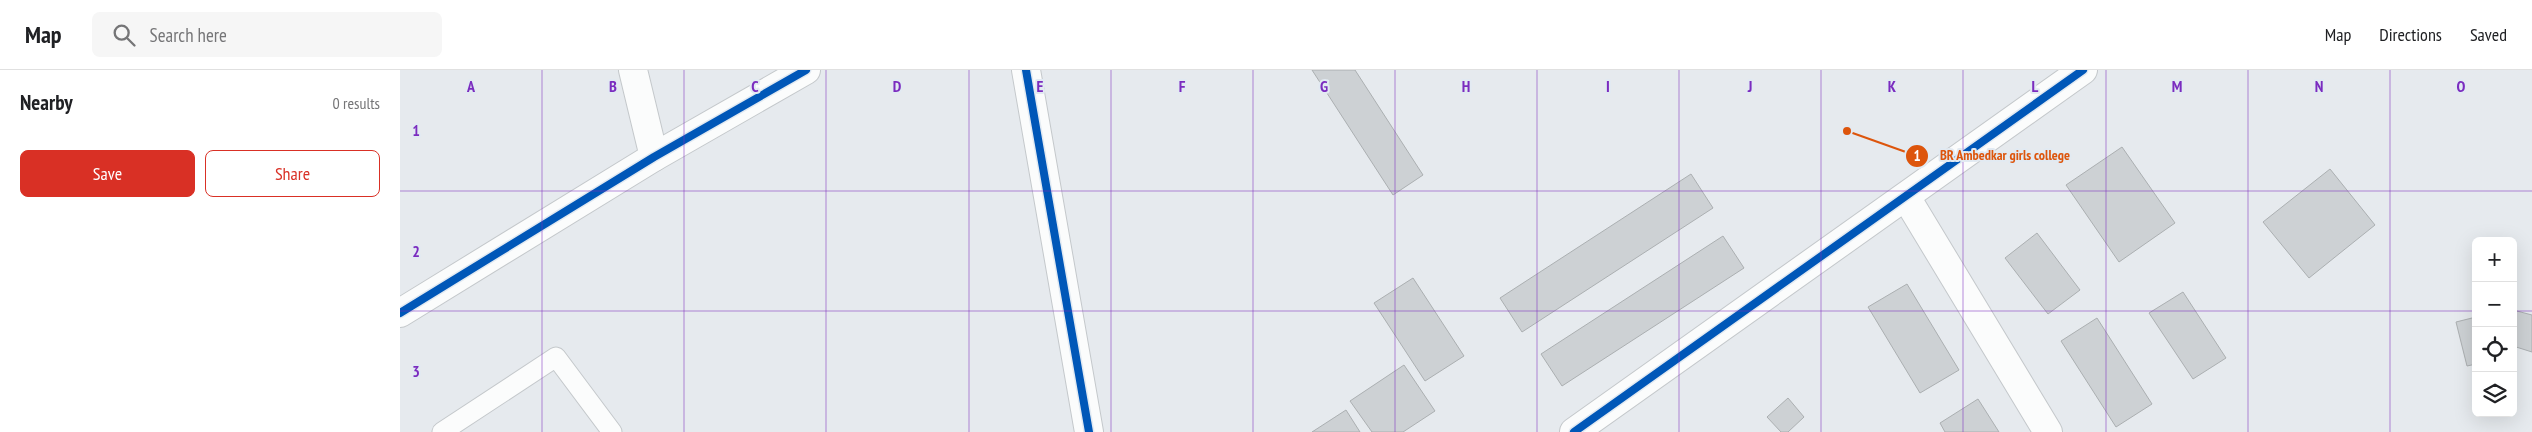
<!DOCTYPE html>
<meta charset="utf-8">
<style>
body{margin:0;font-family:"PT Sans Narrow",sans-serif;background:#f6f6f6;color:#202124}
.controls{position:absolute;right:15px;bottom:15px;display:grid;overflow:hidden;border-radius:8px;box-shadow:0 5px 20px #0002}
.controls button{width:45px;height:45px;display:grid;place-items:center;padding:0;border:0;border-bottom:1px solid #e0e0e0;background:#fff;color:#202124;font:25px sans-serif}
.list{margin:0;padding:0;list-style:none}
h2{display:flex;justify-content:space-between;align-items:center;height:65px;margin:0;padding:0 20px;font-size:21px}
h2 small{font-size:16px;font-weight:400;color:#757577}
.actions{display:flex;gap:10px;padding:15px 20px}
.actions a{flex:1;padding:11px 0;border:1px solid #d93025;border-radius:8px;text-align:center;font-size:18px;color:#d93025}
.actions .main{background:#d93025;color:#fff}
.icon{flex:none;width:28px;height:28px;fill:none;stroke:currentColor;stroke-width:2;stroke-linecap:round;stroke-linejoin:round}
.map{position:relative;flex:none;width:2132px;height:362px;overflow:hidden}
header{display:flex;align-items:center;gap:30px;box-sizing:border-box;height:70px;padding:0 25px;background:#fff;border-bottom:1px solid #e0e0e0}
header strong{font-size:24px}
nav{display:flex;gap:28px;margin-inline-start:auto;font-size:18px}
.search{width:350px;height:45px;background:#f6f6f6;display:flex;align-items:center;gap:12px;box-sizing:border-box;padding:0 18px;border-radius:8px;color:#757577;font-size:19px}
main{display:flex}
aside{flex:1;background:#fff}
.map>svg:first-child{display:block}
</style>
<header>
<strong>Map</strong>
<div class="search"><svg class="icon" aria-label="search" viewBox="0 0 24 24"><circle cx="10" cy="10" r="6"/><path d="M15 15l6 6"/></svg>Search here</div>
<nav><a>Map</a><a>Directions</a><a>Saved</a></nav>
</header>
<main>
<aside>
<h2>Nearby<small>0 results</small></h2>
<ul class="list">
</ul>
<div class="actions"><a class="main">Save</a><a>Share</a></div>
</aside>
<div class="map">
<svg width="2132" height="362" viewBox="0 0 2132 362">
<rect width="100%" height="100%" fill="#e6eaee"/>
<!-- building -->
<g fill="#cdd1d4" stroke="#abafb1">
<path d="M912,0H955L1023,105L993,125Z"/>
<path d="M1722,77L1775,153L1719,192L1666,115Z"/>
<path d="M1930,99L1975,155L1909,208L1863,152Z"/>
<path d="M1291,104L1313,138L1122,262L1100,228Z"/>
<path d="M1637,163L1680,220L1648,244L1605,188Z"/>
<path d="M1323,166L1344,198L1162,316L1141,284Z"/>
<path d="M1013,208L1064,286L1025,311L974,233Z"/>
<path d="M1507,214L1559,300L1520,323L1468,237Z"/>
<path d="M1783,222L1826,288L1793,309L1749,243Z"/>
<path d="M2113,240L2132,245V282L2113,276Z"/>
<path d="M2076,247V294L2067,296L2056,252Z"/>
<path d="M1697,248L1752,334L1716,357L1661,271Z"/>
<path d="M1004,295L1035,341L1003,362H972L950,331Z"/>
<path d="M1388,328L1404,347L1388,362H1381L1367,347Z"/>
<path d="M1578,329L1599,362H1545L1540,353Z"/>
<path d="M946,340L960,362H912Z"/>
</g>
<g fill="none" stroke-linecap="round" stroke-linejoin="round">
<!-- service casing -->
<g stroke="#c4c8cb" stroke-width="21">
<path id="service" d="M42,362L156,287L212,362"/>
</g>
<!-- minor casing -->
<g stroke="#c4c8cb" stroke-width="30">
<g id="minor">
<path d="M233,0L254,87"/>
<path d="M626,0L689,362"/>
<path d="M1506,127L1648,362"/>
<path d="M0,243L254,87L406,0"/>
<path d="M1174,362L1683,0"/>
</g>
</g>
<!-- service -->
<use href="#service" stroke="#fbfcfc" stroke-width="19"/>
<!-- minor -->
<use href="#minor" stroke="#fbfcfc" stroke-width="28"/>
<!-- cycleway casing -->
<g stroke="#e2eaf2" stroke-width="11">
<g id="cycleway">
<path d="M626,0L689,362"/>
<path d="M0,243L254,87L406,0"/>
<path d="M1174,362L1683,0"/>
</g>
</g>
<!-- cycleway -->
<use href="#cycleway" stroke="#0057b8" stroke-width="8"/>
</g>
<!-- grid -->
<path fill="none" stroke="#7b2cbf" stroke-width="1" stroke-opacity="0.55" d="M142,0V362M284,0V362M426,0V362M569,0V362M711,0V362M853,0V362M995,0V362M1137,0V362M1279,0V362M1421,0V362M1563,0V362M1706,0V362M1848,0V362M1990,0V362M0,121H2132M0,241H2076M2113,241H2132"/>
<g font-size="16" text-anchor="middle" font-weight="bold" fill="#7b2cbf" stroke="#e2eaf2" stroke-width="4" stroke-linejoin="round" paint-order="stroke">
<text x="71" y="22">A</text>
<text x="213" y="22">B</text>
<text x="355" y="22">C</text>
<text x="497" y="22">D</text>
<text x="640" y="22">E</text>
<text x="782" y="22">F</text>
<text x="924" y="22">G</text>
<text x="1066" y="22">H</text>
<text x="1208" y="22">I</text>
<text x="1350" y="22">J</text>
<text x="1492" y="22">K</text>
<text x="1635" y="22">L</text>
<text x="1777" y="22">M</text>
<text x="1919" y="22">N</text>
<text x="2061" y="22">O</text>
<text x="16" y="66">1</text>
<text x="16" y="187">2</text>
<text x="16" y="307">3</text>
</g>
<!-- callouts -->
<path fill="none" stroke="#dd550c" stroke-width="2" d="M1447 61L1517 86"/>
<g fill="#dd550c" stroke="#e2eaf2" stroke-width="2">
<circle cx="1447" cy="61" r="5"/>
<circle cx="1517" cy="86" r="12"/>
</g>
<g font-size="15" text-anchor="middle" font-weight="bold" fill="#fff">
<text x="1517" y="91">1</text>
</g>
<g font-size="14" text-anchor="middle" font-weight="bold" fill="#dd550c" stroke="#e2eaf2" stroke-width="4" stroke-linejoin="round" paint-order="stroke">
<text x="1605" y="90">BR Ambedkar girls college</text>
</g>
</svg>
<div class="controls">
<button>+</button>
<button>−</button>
<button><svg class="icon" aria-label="locate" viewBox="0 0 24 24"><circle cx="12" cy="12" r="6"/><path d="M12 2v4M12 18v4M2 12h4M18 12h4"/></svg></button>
<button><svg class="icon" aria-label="layers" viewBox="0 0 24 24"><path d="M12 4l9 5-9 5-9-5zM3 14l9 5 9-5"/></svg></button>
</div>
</div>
</main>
